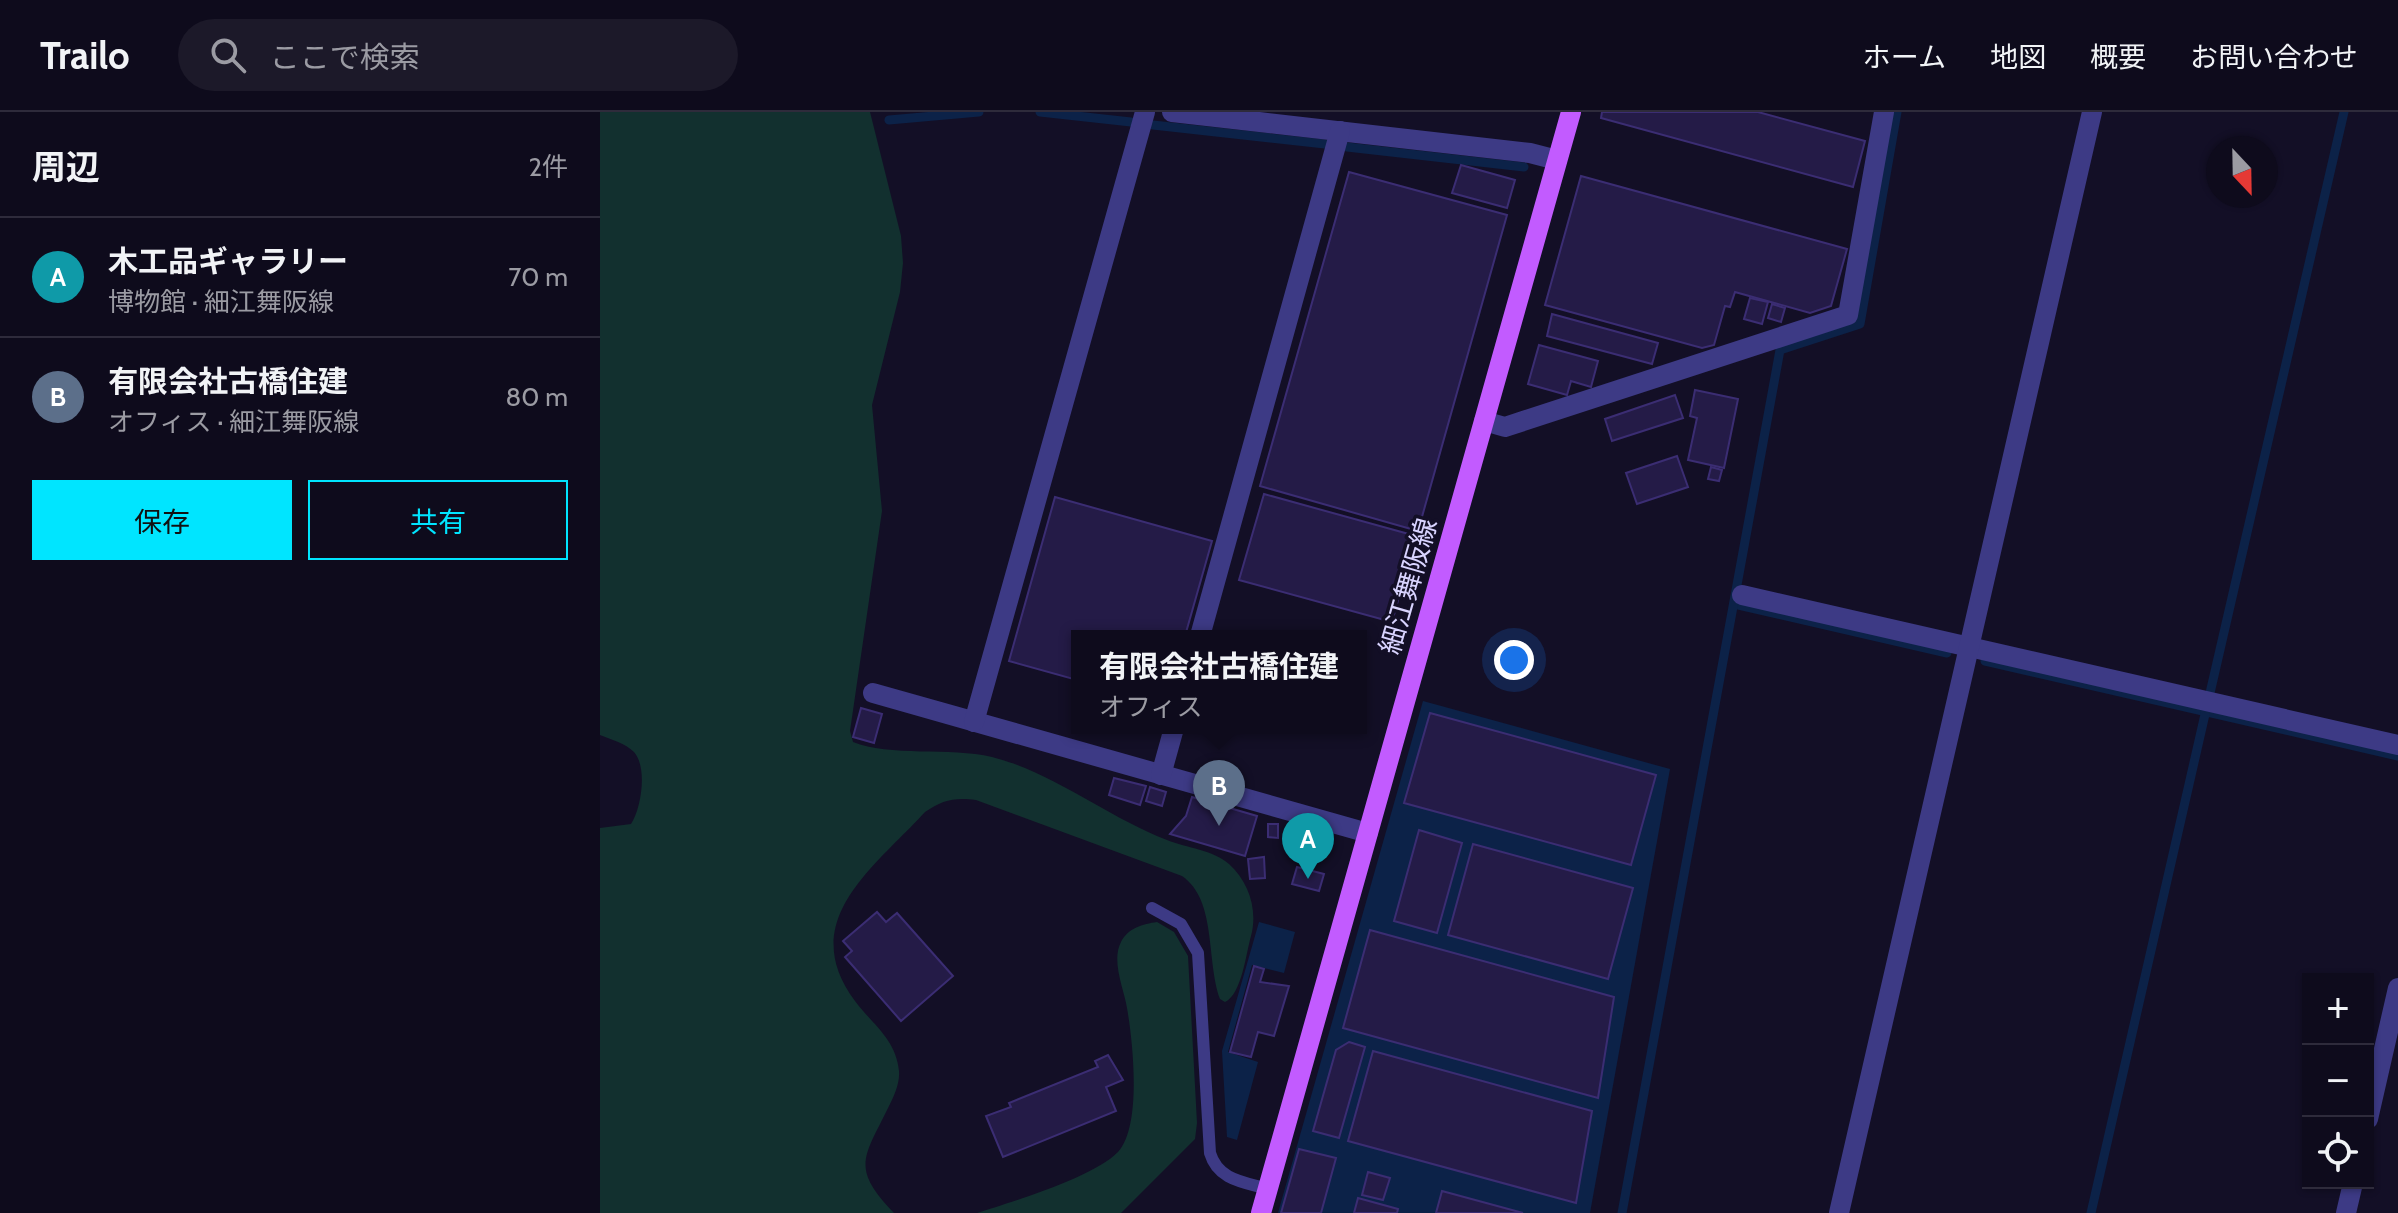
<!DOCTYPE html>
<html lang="ja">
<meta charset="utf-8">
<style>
body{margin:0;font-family:Cabin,"Noto Sans JP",sans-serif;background:#1c1929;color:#f1f3f6}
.controls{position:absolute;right:24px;bottom:24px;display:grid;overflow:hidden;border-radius:0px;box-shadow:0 2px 6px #0004}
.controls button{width:72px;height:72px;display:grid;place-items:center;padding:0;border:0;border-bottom:2px solid #2e2b3b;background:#0e0b1c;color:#f1f3f6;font:40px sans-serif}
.compass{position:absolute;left:1606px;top:24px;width:72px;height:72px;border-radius:50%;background:#0e0b1c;box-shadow:0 2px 6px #0004;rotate:158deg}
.you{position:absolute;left:914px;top:548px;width:28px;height:28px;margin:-20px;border:6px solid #fff;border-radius:50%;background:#1a73e8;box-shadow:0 0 0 12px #1a73e833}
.badge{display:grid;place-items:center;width:52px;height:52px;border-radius:50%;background:#00e5ff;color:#fff;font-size:26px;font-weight:700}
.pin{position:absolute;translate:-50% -66px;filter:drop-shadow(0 2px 4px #0008)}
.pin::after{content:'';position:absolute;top:42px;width:28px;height:24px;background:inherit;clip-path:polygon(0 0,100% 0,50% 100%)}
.popup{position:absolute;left:471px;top:518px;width:296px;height:104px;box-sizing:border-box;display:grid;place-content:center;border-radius:0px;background:#0e0b1c;filter:drop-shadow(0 2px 6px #0005);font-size:26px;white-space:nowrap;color:#9b9ba3}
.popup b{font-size:30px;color:#f1f3f6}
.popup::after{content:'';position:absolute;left:50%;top:100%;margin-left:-16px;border:16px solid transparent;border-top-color:#0e0b1c}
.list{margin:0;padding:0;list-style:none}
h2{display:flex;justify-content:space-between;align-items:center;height:104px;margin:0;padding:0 32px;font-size:34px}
h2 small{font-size:26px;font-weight:400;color:#9b9ba3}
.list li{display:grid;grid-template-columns:52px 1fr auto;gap:24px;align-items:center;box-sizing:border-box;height:120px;padding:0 32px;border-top:2px solid #2e2b3b}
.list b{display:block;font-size:30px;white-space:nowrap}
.list p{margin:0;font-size:26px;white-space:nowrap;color:#9b9ba3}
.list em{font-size:26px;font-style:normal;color:#9b9ba3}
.actions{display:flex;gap:16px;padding:24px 32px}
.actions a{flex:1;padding:18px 0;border:2px solid #00e5ff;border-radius:0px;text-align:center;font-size:28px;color:#00e5ff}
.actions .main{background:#00e5ff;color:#111}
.icon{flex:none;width:44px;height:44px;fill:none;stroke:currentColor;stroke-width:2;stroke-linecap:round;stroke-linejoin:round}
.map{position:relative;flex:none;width:1798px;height:1101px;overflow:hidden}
header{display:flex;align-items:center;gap:48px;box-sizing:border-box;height:112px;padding:0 40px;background:#0e0b1c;border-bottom:2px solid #2e2b3b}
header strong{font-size:38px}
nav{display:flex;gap:44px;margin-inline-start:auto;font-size:28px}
.search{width:560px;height:72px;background:#1c1929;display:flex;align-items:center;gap:20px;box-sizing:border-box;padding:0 28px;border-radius:44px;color:#9b9ba3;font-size:30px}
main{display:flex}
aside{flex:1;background:#0e0b1c}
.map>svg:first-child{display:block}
</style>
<header>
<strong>Trailo</strong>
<div class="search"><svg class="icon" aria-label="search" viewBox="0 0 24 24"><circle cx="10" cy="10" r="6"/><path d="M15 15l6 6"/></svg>ここで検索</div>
<nav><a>ホーム</a><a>地図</a><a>概要</a><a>お問い合わせ</a></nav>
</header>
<main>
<aside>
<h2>周辺<small>2件</small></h2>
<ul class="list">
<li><span class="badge" style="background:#0f9aa8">A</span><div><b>木工品ギャラリー</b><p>博物館 · 細江舞阪線</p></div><em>70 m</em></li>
<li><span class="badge" style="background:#5c6f8a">B</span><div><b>有限会社古橋住建</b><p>オフィス · 細江舞阪線</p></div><em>80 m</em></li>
</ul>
<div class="actions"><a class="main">保存</a><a>共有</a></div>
</aside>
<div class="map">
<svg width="1798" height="1101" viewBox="0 0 1798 1101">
<rect width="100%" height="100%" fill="#130f26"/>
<!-- green -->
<g fill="#12302f">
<path d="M0,0H270L301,124L303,151L300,180L272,293L282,399L250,619L253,630C289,645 350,635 392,645C452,660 509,706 567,728C587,736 613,738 629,752C649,770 658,798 651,824C646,841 642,882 625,890L620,887C606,848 617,788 582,764L376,688C355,685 342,688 325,700C275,755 195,809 255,889C272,912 296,927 299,959C300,971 294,984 289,994C264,1046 250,1055 294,1101H0V716L31,712C41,697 48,656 34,640C25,631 12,628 0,623Z"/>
<path d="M557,810L574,820L588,844L597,1011L595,1027L521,1101H377C412,1090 494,1065 518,1040C542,1014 533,930 527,896C524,877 511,849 521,830C528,816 543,812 557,810Z"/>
</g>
<!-- water -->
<g fill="#0c2248">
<path d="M823,589L1070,657L990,1101H678Z"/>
<path d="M659,810L695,820L684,861L652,853L628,940L658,950L637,1028L627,1025L622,939Z"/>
</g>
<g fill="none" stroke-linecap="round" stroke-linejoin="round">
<!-- stream -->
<g stroke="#0c2248" stroke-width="9">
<path d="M440,0L531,10"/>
<path d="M289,8L379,0"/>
<path d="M553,13L725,32"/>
<path d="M747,35L924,55"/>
<path d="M1134,492L1347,541"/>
<path d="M1385,549L1798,644"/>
<path d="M1610,581L1744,0"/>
<path d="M1022,1101L1180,238L1260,212L1297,0"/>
<path d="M1491,1101L1606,598"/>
</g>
</g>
<!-- building -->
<g fill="#241b47" stroke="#3b2d73" stroke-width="2">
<path d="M1002,0H1158L1265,29L1253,75L1001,6Z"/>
<path d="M861,53L915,68L907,96L852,81Z"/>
<path d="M749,60L907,103L818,419L660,374Z"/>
<path d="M981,64L1247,137L1231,194L1210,201L1135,180L1130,195L1125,194L1114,233L1102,236L945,193Z"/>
<path d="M1150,186L1168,190L1162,212L1144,207Z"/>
<path d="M1172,192L1185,196L1181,210L1168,206Z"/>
<path d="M952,202L1058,231L1052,252L947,224Z"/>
<path d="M939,233L998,249L991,275L971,269L967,283L928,272Z"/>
<path d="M1095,278L1138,287L1124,356L1088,348L1097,306L1090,304Z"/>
<path d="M1075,283L1083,306L1012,329L1005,307Z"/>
<path d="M1077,344L1088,375L1037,392L1026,361Z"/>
<path d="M1111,355L1122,358L1119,369L1108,367Z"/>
<path d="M664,382L816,424L792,510L639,468Z"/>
<path d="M455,385L612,429L585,524H477V568L409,549Z"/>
<path d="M261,596L282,602L274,631L253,625Z"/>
<path d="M830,601L1056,663L1031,753L804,691Z"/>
<path d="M514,666L546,674L540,693L509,683Z"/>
<path d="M550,675L566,680L562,694L546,689Z"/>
<path d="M592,685L657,704L645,744L570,722L586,704Z"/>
<path d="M668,712H678V726L668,725Z"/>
<path d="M819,718L862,731L837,821L794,809Z"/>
<path d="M873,732L1033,776L1008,867L848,823Z"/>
<path d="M664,745L665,766L650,767L648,747Z"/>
<path d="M697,755L724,762L719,779L692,772Z"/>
<path d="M277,800L286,810L297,801L353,864L301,909L245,845L252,839L243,829Z"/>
<path d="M770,818L1014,885L998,986L743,916Z"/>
<path d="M654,854L664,857L660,870L689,874L674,924L658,920L651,945L630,940Z"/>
<path d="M749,930L765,935L739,1026L713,1019L736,938Z"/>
<path d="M773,939L992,999L976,1091L748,1029Z"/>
<path d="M508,943L523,968L506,975L516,999L403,1045L386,1004L411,995L409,991L498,955L495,949Z"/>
<path d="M699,1037L736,1046L721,1101H681Z"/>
<path d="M768,1060L790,1066L783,1088L762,1083Z"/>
<path d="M842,1079L923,1101H836Z"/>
<path d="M758,1086L798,1097L797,1101H754Z"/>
</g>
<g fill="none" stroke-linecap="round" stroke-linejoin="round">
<!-- service -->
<path stroke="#3d3a85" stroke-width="12" d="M552,796L581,812L598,841L610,1041C618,1068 643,1070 668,1077"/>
<!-- minor -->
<g stroke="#3d3a85" stroke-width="20">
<path d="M572,0L930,41L957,48"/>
<path d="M884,309L905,315L1248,203L1284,0"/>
<path d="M1142,483L1798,633"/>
<path d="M600,524L740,19"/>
<path d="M273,581L768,721"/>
<path d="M374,610L545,0"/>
<path d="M561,663L574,616"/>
<path d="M1768,1007L1798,876"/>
<path d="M1239,1101L1492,0"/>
<path d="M1746,1101L1753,1071"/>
</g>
<!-- primary -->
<path stroke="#c25bff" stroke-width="20" d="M661,1101L971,0"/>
</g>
<g text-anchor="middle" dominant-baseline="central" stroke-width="7" stroke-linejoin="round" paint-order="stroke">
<!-- street labels -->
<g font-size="28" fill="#d9d4ff" stroke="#130f26">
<text transform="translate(808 474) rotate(-74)">細江舞阪線</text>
</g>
</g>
</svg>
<div class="controls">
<button>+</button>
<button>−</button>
<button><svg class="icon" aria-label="locate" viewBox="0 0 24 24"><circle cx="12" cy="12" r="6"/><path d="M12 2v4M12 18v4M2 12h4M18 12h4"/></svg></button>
</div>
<svg class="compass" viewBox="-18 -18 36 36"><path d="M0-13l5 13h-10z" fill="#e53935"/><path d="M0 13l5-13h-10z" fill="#9b9ba3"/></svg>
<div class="you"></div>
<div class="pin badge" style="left:708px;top:767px;background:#0f9aa8">A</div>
<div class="pin badge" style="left:619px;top:714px;background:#5c6f8a">B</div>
<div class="popup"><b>有限会社古橋住建</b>オフィス</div>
</div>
</main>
